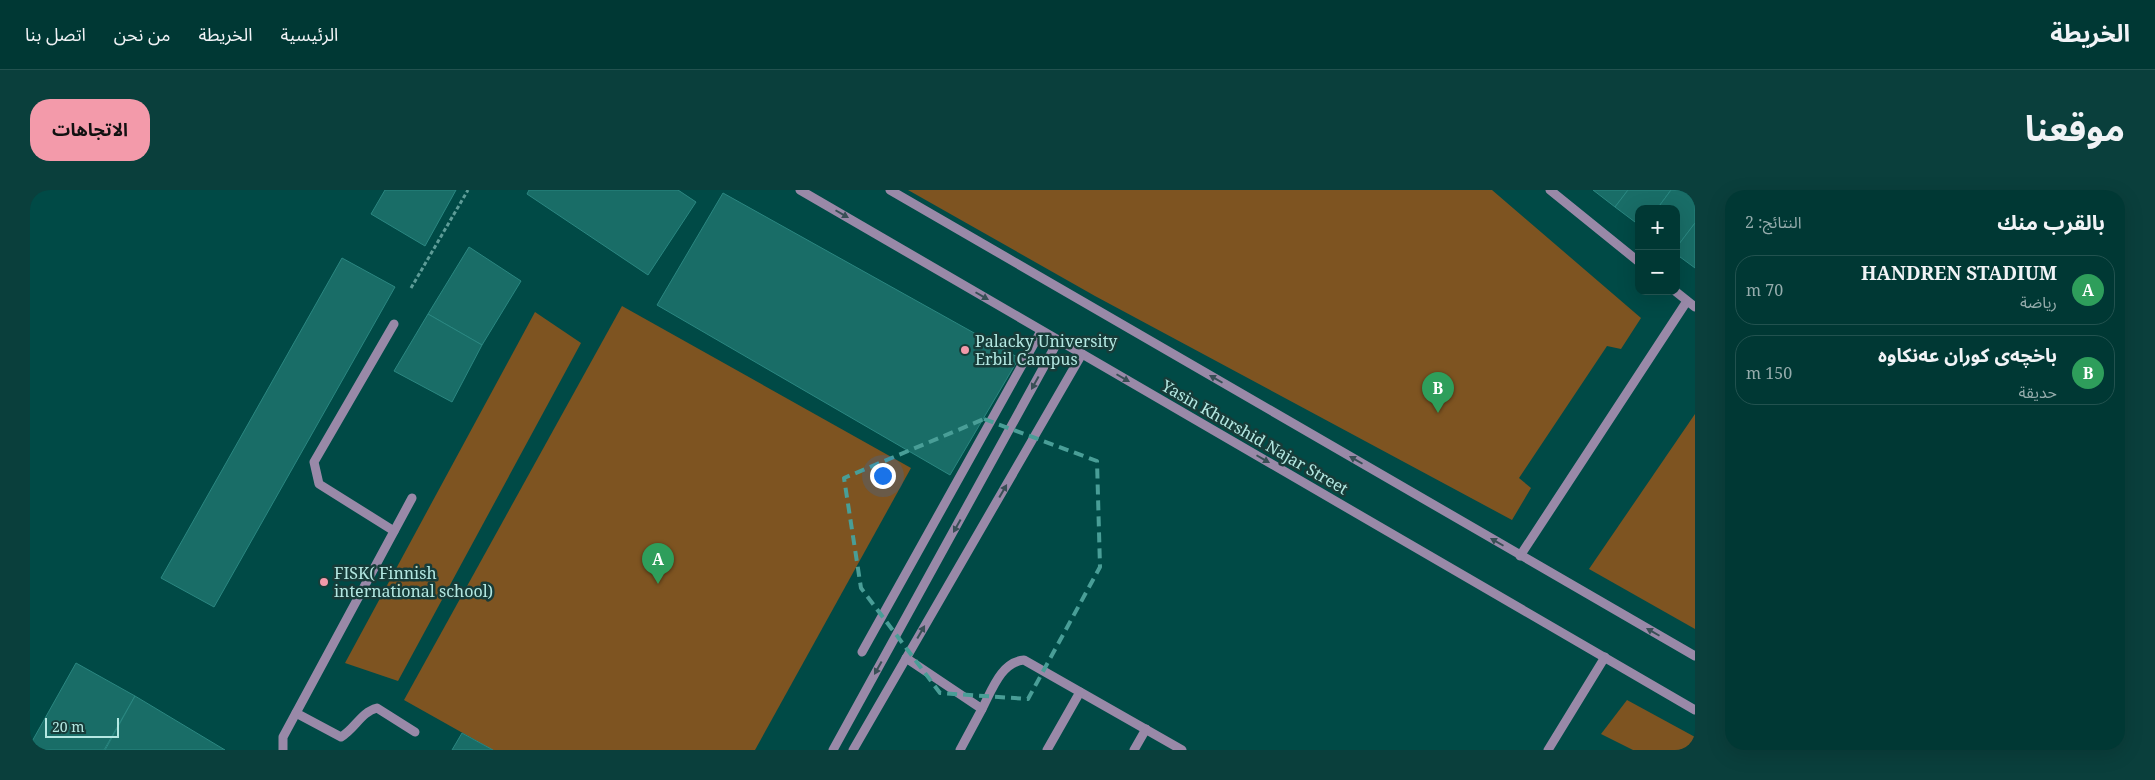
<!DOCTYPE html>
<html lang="ar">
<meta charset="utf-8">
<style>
body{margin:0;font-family:"Noto Serif","Noto Sans Arabic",serif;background:#0a3f3c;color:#f1f3f6;direction:rtl}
.controls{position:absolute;right:15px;top:15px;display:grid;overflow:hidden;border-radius:10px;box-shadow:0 5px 20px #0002}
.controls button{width:45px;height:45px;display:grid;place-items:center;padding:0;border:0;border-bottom:1px solid #22524f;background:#003834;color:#f1f3f6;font:25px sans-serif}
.scale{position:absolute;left:15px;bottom:12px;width:74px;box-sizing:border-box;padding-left:5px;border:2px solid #b4e8e2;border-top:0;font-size:14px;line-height:18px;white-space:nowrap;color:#b4e8e2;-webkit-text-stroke:4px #173c39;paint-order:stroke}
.you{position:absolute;left:852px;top:285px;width:18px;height:18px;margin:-12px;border:4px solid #fff;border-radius:50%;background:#1a73e8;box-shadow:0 0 0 8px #1a73e833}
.badge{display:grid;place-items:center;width:32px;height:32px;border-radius:50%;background:#f39aaa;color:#fff;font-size:16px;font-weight:700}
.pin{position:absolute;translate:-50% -41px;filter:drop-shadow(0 1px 2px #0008)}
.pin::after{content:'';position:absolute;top:26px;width:18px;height:15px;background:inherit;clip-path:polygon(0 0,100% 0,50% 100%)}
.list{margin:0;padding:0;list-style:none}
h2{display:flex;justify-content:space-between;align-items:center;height:65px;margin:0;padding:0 20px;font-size:21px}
h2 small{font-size:16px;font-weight:400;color:#95acac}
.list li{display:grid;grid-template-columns:32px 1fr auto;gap:15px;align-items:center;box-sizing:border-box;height:70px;margin:0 10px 10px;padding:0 10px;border:1px solid #22524f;border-radius:20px}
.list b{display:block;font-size:19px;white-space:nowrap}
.list p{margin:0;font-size:16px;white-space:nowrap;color:#95acac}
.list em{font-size:16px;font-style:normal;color:#95acac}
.map{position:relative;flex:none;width:1665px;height:560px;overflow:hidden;direction:ltr;border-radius:20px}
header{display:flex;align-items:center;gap:30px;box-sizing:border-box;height:70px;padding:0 25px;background:#003834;border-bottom:1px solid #22524f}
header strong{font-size:24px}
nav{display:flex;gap:28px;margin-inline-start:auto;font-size:18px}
.intro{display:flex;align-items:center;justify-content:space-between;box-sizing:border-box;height:120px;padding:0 30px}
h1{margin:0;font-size:35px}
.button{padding:12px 22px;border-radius:20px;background:#f39aaa;color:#111;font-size:18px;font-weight:700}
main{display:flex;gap:30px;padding:0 30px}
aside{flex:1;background:#003834;border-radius:20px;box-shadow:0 5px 20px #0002}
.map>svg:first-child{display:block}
</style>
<header>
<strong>الخريطة</strong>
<nav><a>الرئيسية</a><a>الخريطة</a><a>من نحن</a><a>اتصل بنا</a></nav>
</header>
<div class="intro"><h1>موقعنا</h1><a class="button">الاتجاهات</a></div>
<main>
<aside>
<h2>بالقرب منك<small>النتائج: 2</small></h2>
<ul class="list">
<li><span class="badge" style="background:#2e9e5b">A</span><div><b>HANDREN STADIUM</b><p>رياضة</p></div><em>70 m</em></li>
<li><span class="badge" style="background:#2e9e5b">B</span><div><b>باخچەی کوران عەنکاوە</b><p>حديقة</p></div><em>150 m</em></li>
</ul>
</aside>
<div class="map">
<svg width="1665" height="560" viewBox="0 0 1665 560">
<rect width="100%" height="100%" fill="#004a46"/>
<!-- green -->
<g fill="#7e5421">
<path d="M878,0H1462L1611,128L1591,159L1577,156L1489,288L1501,298L1482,330L1065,106Z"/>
<path d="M592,116L881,278L725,560H463L374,510Z"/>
<path d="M505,122L551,153L368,491L315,473Z"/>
<path d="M1665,224V439L1559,379Z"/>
<path d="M1597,510L1665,547V560H1603L1571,544Z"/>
</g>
<!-- building -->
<g fill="#196d67" stroke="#2b8781">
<path d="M355,0H426L395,56L341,24Z"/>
<path d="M499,0H648L666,12L618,85L497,4Z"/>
<path d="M1563,0H1598L1585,17Z"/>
<path d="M1598,0H1641L1627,19H1609V35L1585,17Z"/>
<path d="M1641,0H1665V33L1646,58V19H1627Z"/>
<path d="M693,3L989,168L920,285L627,115Z"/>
<path d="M1665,33V78L1646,64V58Z"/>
<path d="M439,57L491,91L452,155L398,124Z"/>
<path d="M312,68L365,97L184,417L131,388Z"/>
<path d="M398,124L452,155L422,212L364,181Z"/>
<path d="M46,473L105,506L74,560H0V555Z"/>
<path d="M105,506L195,560H75Z"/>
<path d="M432,543L463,560H422Z"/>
</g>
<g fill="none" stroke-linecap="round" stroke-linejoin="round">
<!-- path -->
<path stroke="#5d9c97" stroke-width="3" stroke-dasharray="4 2.5" stroke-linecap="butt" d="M381,98L438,0"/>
<!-- minor -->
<g stroke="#9989a8" stroke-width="9">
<path d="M770,0L1665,520"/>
<path d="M860,0L1665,466"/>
<path d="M1520,0L1609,72"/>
<path d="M1645,101L1665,117"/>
<path d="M364,134L284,272L289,294L364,341"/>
<path d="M1490,366L1657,111"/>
<path d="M832,462L1011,141"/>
<path d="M876,468L952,519C962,500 971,472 994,470L1152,560"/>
<path d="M266,523L311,547C325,539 331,522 347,518L385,542"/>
<path d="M253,560V547L382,308"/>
<path d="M803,560L1028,151"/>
<path d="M823,560L1052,164"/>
<path d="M930,560L952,519"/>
<path d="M1017,560L1050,502"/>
<path d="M1104,560L1116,539"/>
<path d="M1518,560L1575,467"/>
</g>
</g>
<!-- one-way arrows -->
<defs><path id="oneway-solid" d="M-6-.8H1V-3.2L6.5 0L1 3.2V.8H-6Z" transform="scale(1.25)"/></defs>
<g fill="#384f55">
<use href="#oneway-solid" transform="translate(812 24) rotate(30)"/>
<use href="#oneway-solid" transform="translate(952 106) rotate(30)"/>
<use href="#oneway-solid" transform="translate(1093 188) rotate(30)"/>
<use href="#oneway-solid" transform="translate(1186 189) rotate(-150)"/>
<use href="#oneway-solid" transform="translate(1005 193) rotate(119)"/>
<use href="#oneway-solid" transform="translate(1233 269) rotate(30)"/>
<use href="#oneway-solid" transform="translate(1326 270) rotate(-150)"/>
<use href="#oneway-solid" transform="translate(973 301) rotate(-60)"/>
<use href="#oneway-solid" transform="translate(927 336) rotate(119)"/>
<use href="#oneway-solid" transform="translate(1467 352) rotate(-150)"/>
<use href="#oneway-solid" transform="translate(891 442) rotate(-60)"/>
<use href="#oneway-solid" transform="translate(1623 442) rotate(-150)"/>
<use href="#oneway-solid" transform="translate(848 478) rotate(119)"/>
</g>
<!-- marked area -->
<path fill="none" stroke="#499e97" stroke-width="4" stroke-dasharray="10 6" stroke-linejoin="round" d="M954,229L1067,271L1070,377L998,509L910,503L831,398L814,288Z"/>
<!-- markers -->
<g fill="#f39aaa" stroke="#173c39" stroke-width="2">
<circle cx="935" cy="160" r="5"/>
<circle cx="294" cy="392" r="5"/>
</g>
<g text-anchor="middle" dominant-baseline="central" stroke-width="5" stroke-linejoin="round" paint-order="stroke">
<!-- poi labels -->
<g font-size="16" fill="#b4e8e2" stroke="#173c39" text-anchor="start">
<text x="945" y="151">Palacky University<tspan x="945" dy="18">Erbil Campus</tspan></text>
<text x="304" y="383">FISK( Finnish<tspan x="304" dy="18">international school)</tspan></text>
</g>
<!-- street labels -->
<g font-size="16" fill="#b4e8e2" stroke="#173c39">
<text transform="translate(1225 247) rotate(30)">Yasin Khurshid Najar Street</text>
</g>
</g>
</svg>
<div class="controls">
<button>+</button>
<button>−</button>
</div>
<div class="scale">20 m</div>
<div class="you"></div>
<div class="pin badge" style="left:628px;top:394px;background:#2e9e5b">A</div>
<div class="pin badge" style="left:1408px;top:223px;background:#2e9e5b">B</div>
</div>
</main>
